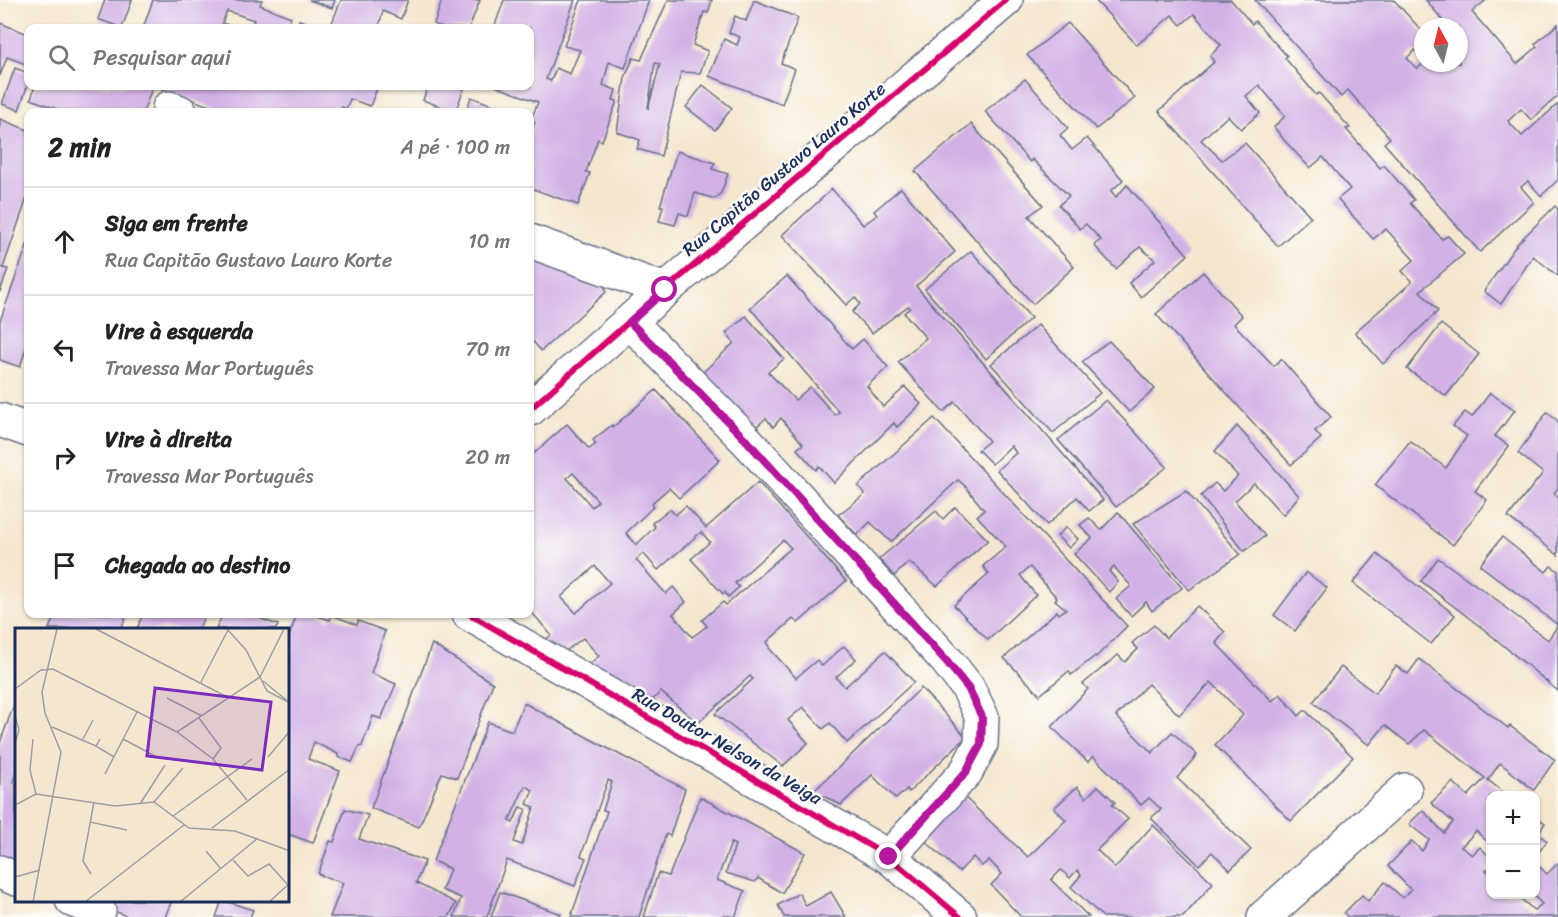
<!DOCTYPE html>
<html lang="pt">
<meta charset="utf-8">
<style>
body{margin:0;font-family:Sriracha,sans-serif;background:#f2f2f2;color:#222}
.controls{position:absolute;right:18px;bottom:18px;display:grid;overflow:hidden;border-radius:12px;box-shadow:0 2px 4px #0004}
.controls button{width:54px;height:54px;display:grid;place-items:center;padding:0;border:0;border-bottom:2px solid #e0e0e0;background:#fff;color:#222;font:30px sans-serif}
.compass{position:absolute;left:1414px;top:18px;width:54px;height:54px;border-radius:50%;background:#fff;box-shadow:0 2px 4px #0004;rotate:353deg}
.stop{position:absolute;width:18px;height:18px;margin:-14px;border:4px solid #b5179e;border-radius:50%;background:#fff}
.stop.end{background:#b5179e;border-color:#fff;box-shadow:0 2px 6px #0008}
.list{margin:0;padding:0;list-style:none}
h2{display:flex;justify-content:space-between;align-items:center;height:78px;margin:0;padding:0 24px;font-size:26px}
h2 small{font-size:20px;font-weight:400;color:#767676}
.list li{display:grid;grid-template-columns:39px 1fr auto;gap:18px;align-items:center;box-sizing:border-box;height:108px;padding:0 24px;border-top:2px solid #e0e0e0}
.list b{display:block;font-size:22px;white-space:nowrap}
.list p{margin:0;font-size:20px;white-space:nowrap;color:#767676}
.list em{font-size:20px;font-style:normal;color:#767676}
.icon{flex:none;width:33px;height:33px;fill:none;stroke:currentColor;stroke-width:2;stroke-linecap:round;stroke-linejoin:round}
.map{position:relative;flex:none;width:1558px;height:917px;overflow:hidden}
.search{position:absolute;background:#fff;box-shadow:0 2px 4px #0004;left:24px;top:24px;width:510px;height:66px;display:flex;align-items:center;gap:15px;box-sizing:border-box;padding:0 21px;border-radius:12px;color:#767676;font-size:22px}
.panel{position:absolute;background:#fff;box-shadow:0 2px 4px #0004;left:24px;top:108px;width:510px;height:510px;border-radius:12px}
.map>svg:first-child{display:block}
</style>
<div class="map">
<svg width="1558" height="917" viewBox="0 0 1558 917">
<rect width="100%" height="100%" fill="#fdfcf7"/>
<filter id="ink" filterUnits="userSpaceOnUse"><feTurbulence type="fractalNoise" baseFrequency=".0167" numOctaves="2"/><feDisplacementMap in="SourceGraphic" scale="12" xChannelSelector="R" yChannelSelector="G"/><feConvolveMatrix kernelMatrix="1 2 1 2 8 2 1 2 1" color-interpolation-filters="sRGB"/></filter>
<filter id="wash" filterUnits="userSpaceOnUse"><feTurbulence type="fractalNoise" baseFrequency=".008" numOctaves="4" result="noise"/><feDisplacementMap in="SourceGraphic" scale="24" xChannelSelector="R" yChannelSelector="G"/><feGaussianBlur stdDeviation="1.35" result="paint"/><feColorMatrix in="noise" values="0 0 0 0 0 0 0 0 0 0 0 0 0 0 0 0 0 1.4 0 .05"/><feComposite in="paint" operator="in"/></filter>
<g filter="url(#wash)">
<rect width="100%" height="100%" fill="#f5e7cf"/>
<g id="blocks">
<!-- building -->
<g fill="#d1b1e6" fill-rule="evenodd">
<path d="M105,0H132L122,28L98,19Z"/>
<path d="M153,0H262L260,5L291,17L287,28H251L254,20L227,11L222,23L236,28H143Z"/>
<path d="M309,0H335L332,8Z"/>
<path d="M341,0H408L401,19L383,11L379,26L384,28H330Z"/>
<path d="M442,0H480L469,28H443L434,24Z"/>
<path d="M504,0H575L546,79L551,81L556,68L570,74L580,50L564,46L581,0H649L625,68L609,62L603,85L616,90L613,100L617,101L602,141L598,139L586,172L590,173L578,205L530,188V137L535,122L530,121V119L531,120L538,102L495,86H530V28H494Z"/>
<path d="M668,0H712L708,13L704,12L693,45L708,51L700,73L681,72L661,156L637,149L640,140L617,132L625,78L633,58L641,60ZM655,63L660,64L648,109V108Z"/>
<path d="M754,0L798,18L781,63L795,69L782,104L709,76L724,39L737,45L740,37L729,33L735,16L746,21Z"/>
<path d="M1095,0H1158L1160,1L1161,0H1231L1252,24L1255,21L1287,56L1285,58L1316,95L1319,93L1350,128L1346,129L1380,168L1384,165L1414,200L1410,203L1442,239L1448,236L1464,254L1420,291L1438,311L1383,364L1355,332L1412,282L1402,271L1414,260L1386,229L1373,239L1338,199L1350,189L1323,157L1310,168L1284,140L1274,127L1285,116L1259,85L1246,96L1260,113L1241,129L1228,116L1201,140L1222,160L1245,143L1311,217L1278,246L1159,111L1214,62L1210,56L1221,45L1194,14L1181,25L1172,15L1137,45Z"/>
<path d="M1255,0H1394L1423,32V57L1422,58L1415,50L1407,58L1417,69L1424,63H1459V27H1448L1426,0H1486L1472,12L1517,64L1537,47L1535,44L1558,24V96L1531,120L1521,109L1508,121L1522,136L1558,104V180L1541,196L1528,181L1521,187L1534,202L1480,252L1384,143L1390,138L1348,90L1341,97Z"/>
<path d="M299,20L321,28H296Z"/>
<path d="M0,23L28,34V65L7,57L0,76Z"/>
<path d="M1068,23L1135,98L1096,129L1027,55Z"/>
<path d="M15,68L28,73V84L19,110L2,104Z"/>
<path d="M1025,79L1068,128L1060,135L1072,150L1087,138L1123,180L1111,191L1116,197L1127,185L1188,255L1141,297L1129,283L1155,260L1140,247L1116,269L1094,245L1101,240L1086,224L1080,229L1059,205L1069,196L1032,159L1030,162L985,111Z"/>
<path d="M703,85L732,108L715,130L686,107Z"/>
<path d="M35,86H153L143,112H72L65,110V112L31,99Z"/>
<path d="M154,86H378L370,106L350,99L346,109L342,107L340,112H226Z"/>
<path d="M428,86H465L455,112L423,100Z"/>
<path d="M471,97L511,112H466Z"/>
<path d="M0,119L28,130V195L3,268L8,269L0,292Z"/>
<path d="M971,124L1043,205L1029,216L1074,267L1033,304L915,171Z"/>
<path d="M677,151L715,163L712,169L728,174L721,193L715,199L695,193L688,216L679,213L675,225L659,221L663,206H660Z"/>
<path d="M901,188L955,252L916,286L1103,500L1089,511L1077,497L1047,525L997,470L1016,453L1011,446L992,464L978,450L989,441L955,402L943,412L898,362L926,338L904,313L910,308L908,306L872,333L852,312L860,304L855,297L846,305L782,235L832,189L863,225L877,215L874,211Z"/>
<path d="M1555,206L1558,209V276L1533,256L1501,304L1484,291L1517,244Z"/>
<path d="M28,243V342L20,367L0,360V321Z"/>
<path d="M971,251L1031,318L986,359L925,289Z"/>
<path d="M530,256L604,284L606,292L541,351L530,338Z"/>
<path d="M1203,272L1242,316L1234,324L1274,366L1281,359L1331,417L1315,431L1321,438L1291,465L1156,314Z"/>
<path d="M787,276L852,349L863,339L888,367L867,386L883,407L905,387L921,404L897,427L894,423L834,483L819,466L816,470L797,449L803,444L781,418L773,427L766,418L755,428L702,373L734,343L726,333L746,316L784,359L768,372L795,400L810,387L835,415L839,412L750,308Z"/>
<path d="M1441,324L1479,354L1446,396L1407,369Z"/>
<path d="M1038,325L1100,393L1053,433L991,364Z"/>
<path d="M1109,341L1155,389L1129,412L1082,362Z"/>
<path d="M656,390L720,460L679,498L669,488L652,503L654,506L626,533L636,545L655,527L652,523L670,509L675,515L686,506L706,528L758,482L846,581L798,623L793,619L767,642L770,647L769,648L796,678L817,660L822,666L844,646L856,659L836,677L845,687L885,651L914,682L847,743L830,723L823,729L803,707L788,720L808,743L783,766L715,714L753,679L750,676L698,723L661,692L649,703L586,667L599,656L583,638L563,653L543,642L551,635L530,610V457L567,424L589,449L596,444L593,440L612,425L613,427ZM573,473L598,501L592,507L567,478ZM701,532L710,542L691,559L723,594L725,592L728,597L739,587L735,583L783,540L791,548L726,605L723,602L702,620L707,626L692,637L673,614L686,602L673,587L666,594L636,560L643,553L658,570ZM595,566L610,583L576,613L561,597Z"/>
<path d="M1490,393L1515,410L1495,436L1509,446L1475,491L1487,500L1453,545L1375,485L1410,441L1446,468L1467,436L1453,426L1465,412L1472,417Z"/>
<path d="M1106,400L1167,467L1116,507L1058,440Z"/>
<path d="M1547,412L1558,421V488L1554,493L1558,496V555L1508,517L1543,473L1518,453Z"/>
<path d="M934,418L1127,626L1096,657L1095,656L1071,675L1069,671L1040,695L1004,658L1057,611L1059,614L1066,609L1055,600L1057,598L1030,567L1020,575L1036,595L988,640L954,605L989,574L983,566L1006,547L977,516L984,510L965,486L958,480L891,542L870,522L857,535L838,515L865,494L858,486Z"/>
<path d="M1237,426L1299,496L1283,515L1254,483L1235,501L1265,536L1244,551L1201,496L1215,483L1223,491L1238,476L1215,451Z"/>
<path d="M1186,491L1240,554L1189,590L1133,524Z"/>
<path d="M955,507L988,540L937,586L909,562L894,576L879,559L936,511L943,519Z"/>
<path d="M1118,512L1182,588L1152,611L1146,602L1131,616L1116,599L1131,586L1114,567L1109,571L1118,582L1109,592L1074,554L1092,538L1080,525L1089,518L1101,530Z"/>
<path d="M1066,527L1078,539L1069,548L1057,536Z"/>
<path d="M1502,537L1546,572L1551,566L1558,571V625L1480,565Z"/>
<path d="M1377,554L1455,615L1431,644L1353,583Z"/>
<path d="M1438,558L1504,605L1503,606L1548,640L1558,625V691L1486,631L1421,581Z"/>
<path d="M1306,572L1327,588L1295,631L1274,615Z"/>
<path d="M1197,606L1225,632L1216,643L1272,701L1280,694L1299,716L1305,710L1353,757L1291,821L1215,745L1243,715L1211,682L1179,715L1148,684L1116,716L1152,753L1172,732L1197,755L1177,778L1251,850L1230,870L1212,852L1199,865L1151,818L1161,809L1149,798L1141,805L1093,756L1088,762L1052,727L1088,689L1083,684L1118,655L1125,662L1138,649L1132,643L1154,625L1166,638Z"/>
<path d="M55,614H127L121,629H49Z"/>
<path d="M143,614H205L199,629H137Z"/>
<path d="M223,614H263L261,619L278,625L276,629H216Z"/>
<path d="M297,614H311L330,620L332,615L357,625L358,621L385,631L371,673L396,684L381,719L373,716L362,746L359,747L352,762L338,757V754L314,742L308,759L340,771L313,843L288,834V640Z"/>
<path d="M432,644L493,683L457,778L442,773L419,827L371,808Z"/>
<path d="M1419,659L1508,728L1510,726L1555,760L1534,790L1500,763L1488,780L1508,796H1490V844L1476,831L1461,847L1472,855L1480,847L1490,857V867L1486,870L1490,874V894H1515L1534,910L1542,904L1532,894H1536V863L1547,874L1558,863V917H1348L1344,913L1362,895L1368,901L1385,882L1403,898L1411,890L1388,866L1412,841L1422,851L1429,840L1409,824L1423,810L1444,833L1453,822L1431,803L1453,782L1468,796L1485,778L1424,730L1409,744L1385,725L1369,745L1313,702L1341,667L1375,693L1396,666L1408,674Z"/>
<path d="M921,688L966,737L909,792L907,789L896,799L872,775L841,805L814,791Z"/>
<path d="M16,699V773L14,783L16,784V872L0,866V743Z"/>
<path d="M524,703L622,756L685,789L670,836L666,834L639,917H571L607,811L603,810L612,782L608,780L581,856L586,858L575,886L507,860L487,917H454L461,898L442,890L450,869L433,861L488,722L512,731ZM525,786L533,790L527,804L534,807L522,845L514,842L526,809L520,807L513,823L509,821Z"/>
<path d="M1098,786L1115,802L1112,805L1128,819L1097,850L1115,868L1153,825L1213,883L1183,917H1103L1071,887L1081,875L1077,870L1070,878L1061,870L1051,880L1089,917H1021L991,885L1002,874L989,860L982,866L973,857L959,872L920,836L961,794L1028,857L1066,820L1054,808L1077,787L1086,798Z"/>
<path d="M700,797L805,853L782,893L758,878L755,882L726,873L735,845L731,843L717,880L745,891L735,917L723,915L722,917H644L658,873L669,876Z"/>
<path d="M345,809L368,815L359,839L425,861L416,883L456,903L449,917H330L343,883L318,874L330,841L334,842Z"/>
<path d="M1536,817L1545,823L1538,834L1547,841L1536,856Z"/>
<path d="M500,892L561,914L559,917H491Z"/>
<path d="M831,892L846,917H784L778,905L799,893L806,906Z"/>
<path d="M88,900H172L165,917H129Z"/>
<path d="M222,900L253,910L250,917H216Z"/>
</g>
</g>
</g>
<g filter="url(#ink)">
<use href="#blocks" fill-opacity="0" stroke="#676f86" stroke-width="1.5"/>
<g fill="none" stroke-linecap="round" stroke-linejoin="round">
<!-- minor casing -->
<g stroke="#676f86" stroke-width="36">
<g id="minor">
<path d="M169,108L180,112"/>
<path d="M530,241L665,290"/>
<path d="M630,322L747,441L947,661L968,688L982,717L981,744L966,772L889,857"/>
<path d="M530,409L665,290L1006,0"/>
<path d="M0,420L28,430"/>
<path d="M469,614L889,857L960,917"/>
<path d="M0,872L16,879"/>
<path d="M72,900L99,911"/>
<path d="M1264,917L1405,790"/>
</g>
</g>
<!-- minor -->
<use href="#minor" stroke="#fff" stroke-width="33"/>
<!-- cycleway casing -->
<g stroke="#fdfcf7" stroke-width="10">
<g id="cycleway">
<path d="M630,322L747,441L947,661L968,688L982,717L981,744L966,772L889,857"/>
<path d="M530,409L665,290L1006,0"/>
<path d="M469,614L889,857L960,917"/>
</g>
</g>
<!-- cycleway -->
<use href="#cycleway" stroke="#d6006c" stroke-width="6"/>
</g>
</g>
<g fill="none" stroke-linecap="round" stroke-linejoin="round" filter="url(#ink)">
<!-- route -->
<path stroke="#b5179e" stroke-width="8" d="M665,290L630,322L747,441L946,661L968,688L982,717L981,744L966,772L889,857"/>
</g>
<g text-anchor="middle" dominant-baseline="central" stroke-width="5" stroke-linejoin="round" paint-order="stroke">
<!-- street labels -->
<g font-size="18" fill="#1b2f5e" stroke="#fdfcf7">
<text transform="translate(784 169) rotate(-40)">Rua Capitão Gustavo Lauro Korte</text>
<text transform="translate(727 746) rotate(30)">Rua Doutor Nelson da Veiga</text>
</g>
</g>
<!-- overview -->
<g transform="translate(15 628)">
<rect width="274" height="274" fill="#f5e7cf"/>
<path fill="none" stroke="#9e9da2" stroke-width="1.5" d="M81,1L214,70M212,1L231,22L252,63L275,75M248,53L275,75M186,54L213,2M0,61L26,42L38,41L162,104L198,131L232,172M152,70L187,88M0,88L4,102L0,115M184,90L206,120L198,131M37,99L81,118L85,111M162,104L245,49L269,1M18,111L15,142L21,166M68,111L78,92M108,111L140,128M81,118L99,129M253,129L275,103M90,146L122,84M139,174L168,140M125,176L150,137M0,177L21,166L100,178L139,174L174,200L220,203L275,223M158,188L237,131M75,194L112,202M197,200L275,141M191,223L206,241M218,232L233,248L254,236L273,257M76,246L68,233L79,174M0,249L25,242M18,274L46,124L30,85L27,64L42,1M70,274L169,197M165,274L243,210M254,274L275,255"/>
<path fill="#7b2cbf" fill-opacity="0.15" stroke="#7b2cbf" stroke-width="3" d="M140,60L256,74L247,142L132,128Z"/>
<rect width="274" height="274" fill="none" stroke="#1b2f5e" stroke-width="3"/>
</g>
</svg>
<div class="controls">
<button>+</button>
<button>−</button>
</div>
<svg class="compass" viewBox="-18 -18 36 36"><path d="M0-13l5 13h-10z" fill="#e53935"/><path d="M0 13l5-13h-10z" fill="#767676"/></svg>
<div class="stop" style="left:665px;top:290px"></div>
<div class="stop end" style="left:889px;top:857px"></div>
<div class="search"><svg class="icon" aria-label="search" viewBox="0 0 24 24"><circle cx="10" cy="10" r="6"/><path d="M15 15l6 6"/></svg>Pesquisar aqui</div>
<section class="panel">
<h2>2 min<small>A pé · 100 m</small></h2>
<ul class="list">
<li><svg class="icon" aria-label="ahead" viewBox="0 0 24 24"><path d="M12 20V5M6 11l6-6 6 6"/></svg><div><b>Siga em frente</b><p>Rua Capitão Gustavo Lauro Korte</p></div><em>10 m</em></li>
<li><svg class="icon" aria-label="left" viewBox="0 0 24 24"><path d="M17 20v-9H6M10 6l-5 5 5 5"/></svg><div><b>Vire à esquerda</b><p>Travessa Mar Português</p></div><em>70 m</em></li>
<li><svg class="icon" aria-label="right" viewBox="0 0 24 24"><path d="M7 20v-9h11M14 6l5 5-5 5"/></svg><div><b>Vire à direita</b><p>Travessa Mar Português</p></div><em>20 m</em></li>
<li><svg class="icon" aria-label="arrive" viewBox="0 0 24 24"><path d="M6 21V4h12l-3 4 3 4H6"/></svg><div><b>Chegada ao destino</b></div></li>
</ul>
</section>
</div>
